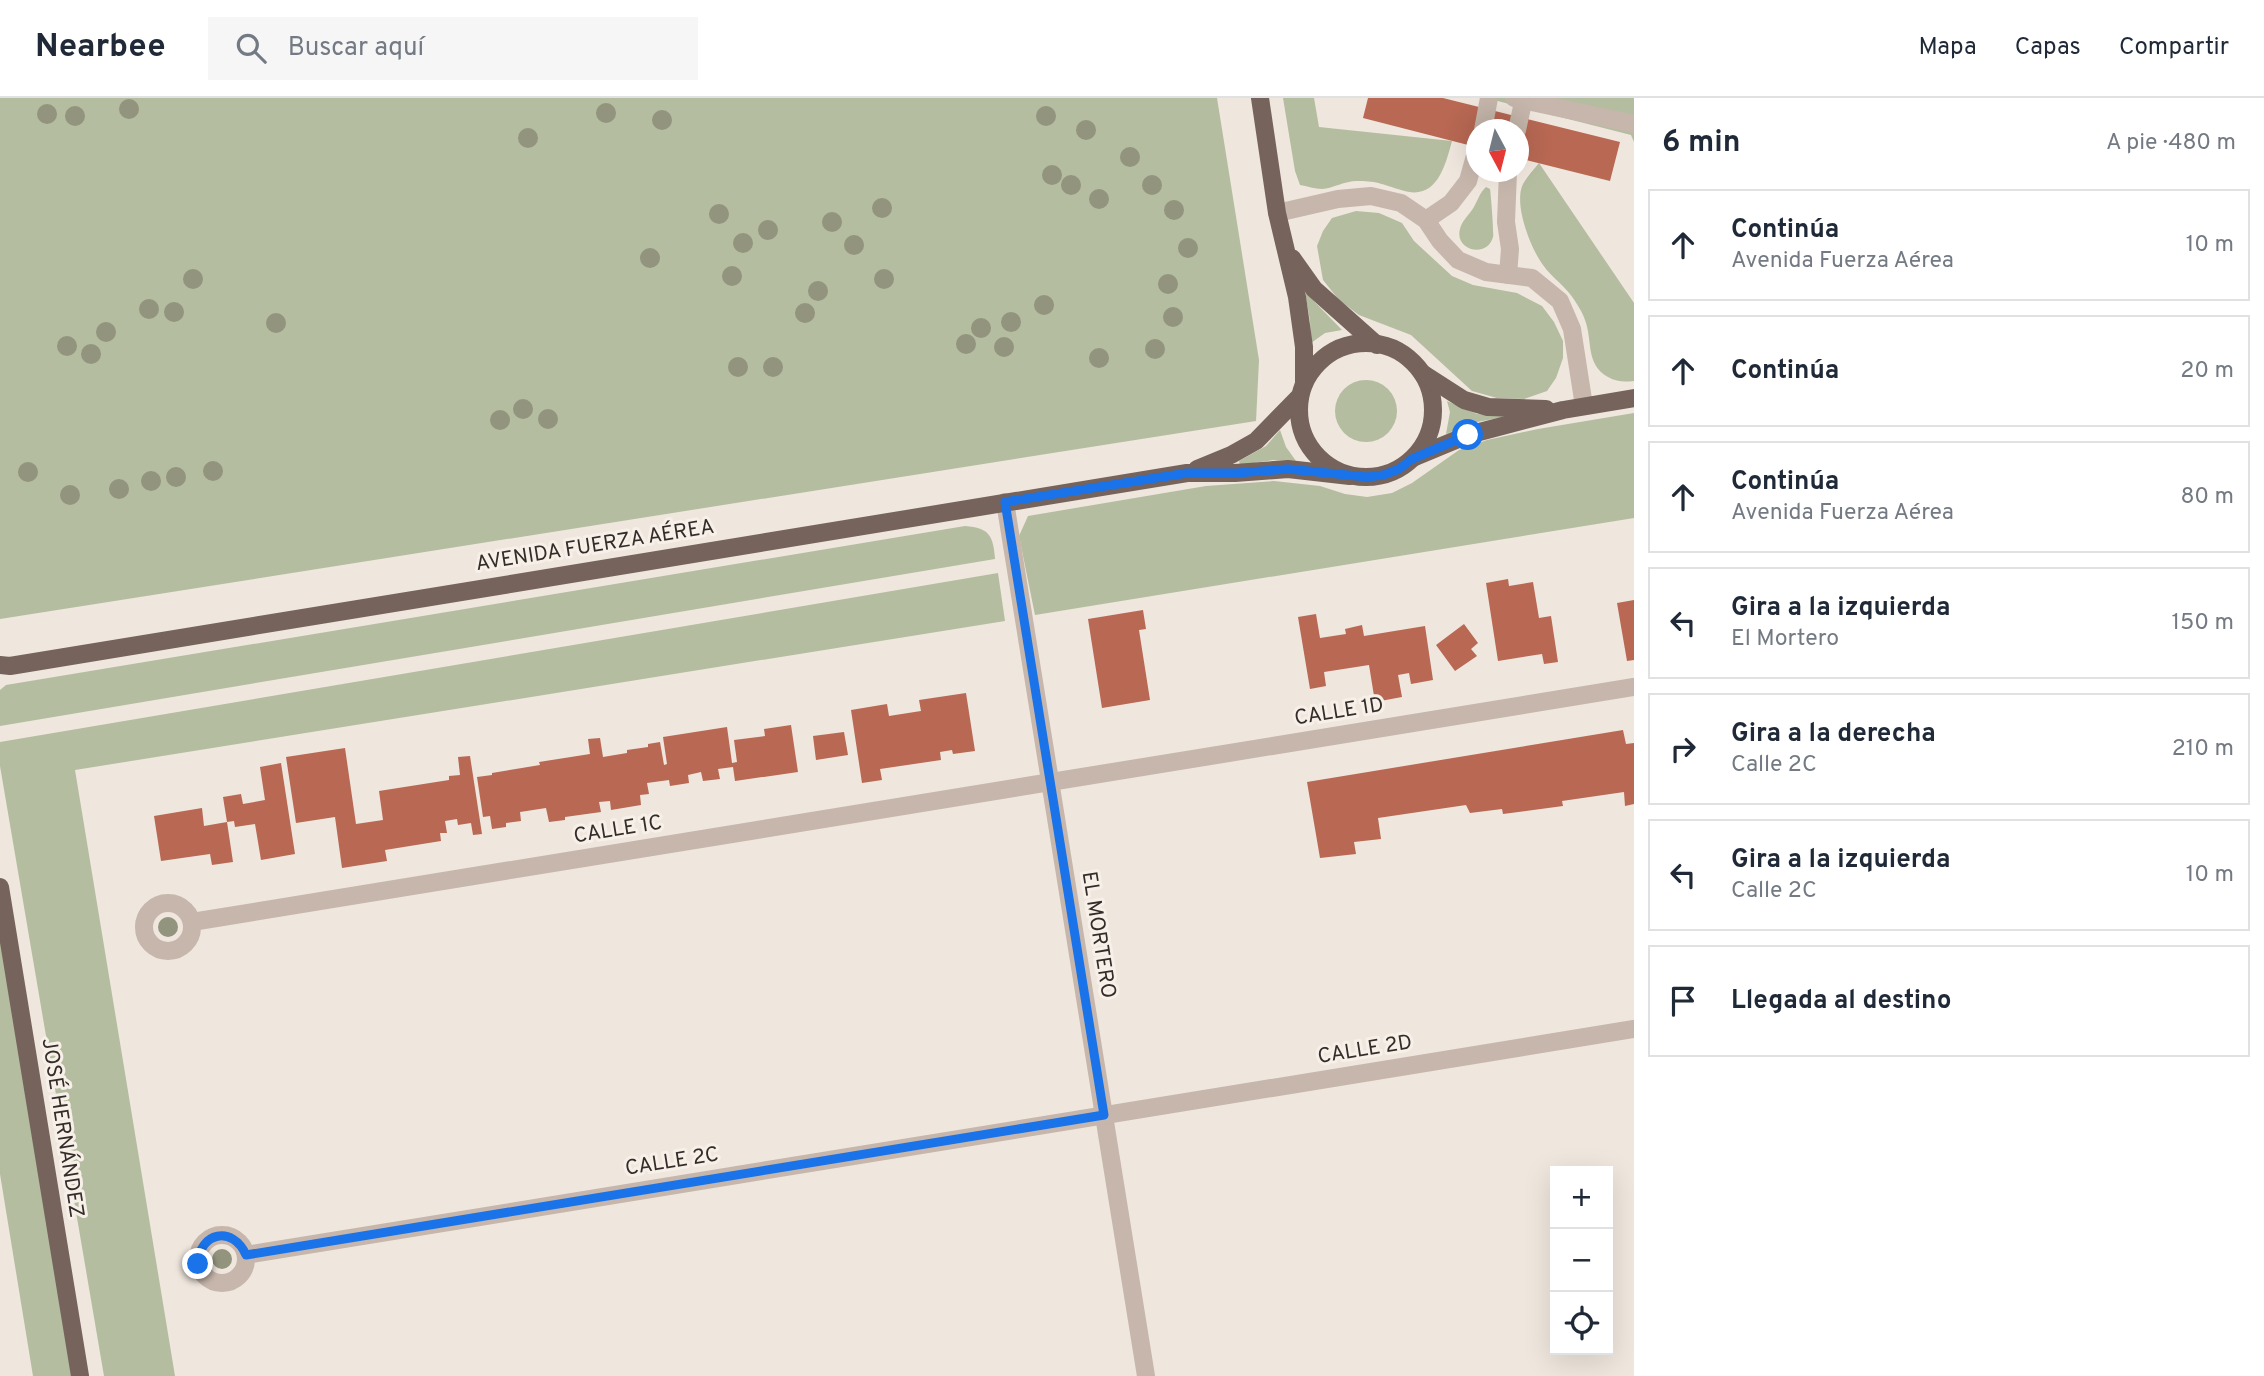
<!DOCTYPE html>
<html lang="es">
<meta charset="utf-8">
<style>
body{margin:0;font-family:Overpass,sans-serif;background:#f6f6f7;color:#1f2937}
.controls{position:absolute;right:21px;bottom:21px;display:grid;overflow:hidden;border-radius:0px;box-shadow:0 7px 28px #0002}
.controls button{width:63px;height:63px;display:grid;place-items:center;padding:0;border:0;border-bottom:2px solid #e0e1e3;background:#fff;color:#1f2937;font:35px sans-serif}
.compass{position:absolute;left:1466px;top:21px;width:63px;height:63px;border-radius:50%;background:#fff;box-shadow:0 7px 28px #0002;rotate:173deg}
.stop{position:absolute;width:21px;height:21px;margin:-16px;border:5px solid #1a73e8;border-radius:50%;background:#fff}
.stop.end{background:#1a73e8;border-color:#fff;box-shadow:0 2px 7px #0008}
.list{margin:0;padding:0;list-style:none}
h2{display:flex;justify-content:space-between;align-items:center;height:91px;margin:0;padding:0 28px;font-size:30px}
h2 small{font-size:23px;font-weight:400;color:#747a83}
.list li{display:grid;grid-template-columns:46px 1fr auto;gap:21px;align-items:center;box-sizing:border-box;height:112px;margin:0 14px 14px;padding:0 14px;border:2px solid #e0e1e3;border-radius:0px}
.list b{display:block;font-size:26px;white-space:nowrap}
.list p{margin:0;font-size:23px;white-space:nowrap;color:#747a83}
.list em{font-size:23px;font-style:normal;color:#747a83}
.icon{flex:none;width:38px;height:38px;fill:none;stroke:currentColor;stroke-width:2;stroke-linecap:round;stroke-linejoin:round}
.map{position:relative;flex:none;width:1634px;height:1278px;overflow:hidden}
header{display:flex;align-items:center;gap:42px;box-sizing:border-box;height:98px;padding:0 35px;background:#fff;border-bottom:2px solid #e0e1e3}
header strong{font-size:33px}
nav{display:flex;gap:38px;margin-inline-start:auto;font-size:24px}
.search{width:490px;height:63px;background:#f6f6f7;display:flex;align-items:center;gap:18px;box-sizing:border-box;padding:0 24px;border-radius:0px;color:#747a83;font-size:26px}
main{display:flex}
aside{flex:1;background:#fff}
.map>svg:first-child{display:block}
</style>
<header>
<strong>Nearbee</strong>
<div class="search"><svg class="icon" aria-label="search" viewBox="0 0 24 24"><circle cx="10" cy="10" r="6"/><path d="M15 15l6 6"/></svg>Buscar aquí</div>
<nav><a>Mapa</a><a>Capas</a><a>Compartir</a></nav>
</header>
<main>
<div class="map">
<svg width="1634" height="1278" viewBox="0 0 1634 1278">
<rect width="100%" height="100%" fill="#efe6dd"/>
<!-- green -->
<g fill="#b4bd9f">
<path d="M0,0H1217L1259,262L1256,323L0,521Z"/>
<path d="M1283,0H1314L1319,29L1452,43C1445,68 1437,104 1401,92C1384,87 1378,83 1359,83C1346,82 1334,90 1322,91C1315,91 1307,88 1300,87L1295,73Z"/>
<path d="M1486,0H1634V44L1631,37Z"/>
<path d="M1539,65L1634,205V283C1624,284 1617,284 1608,279C1585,266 1593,243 1585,222C1583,216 1579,209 1575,203C1566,188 1552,180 1543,167C1531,151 1513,106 1523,86C1527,79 1534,71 1539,65Z"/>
<path d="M1486,89L1490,91C1491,97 1494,136 1493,139C1487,161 1454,152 1460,131C1462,123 1467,119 1472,112C1477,105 1479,95 1486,89Z"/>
<path d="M1356,113L1379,115L1402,125L1414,143L1452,178L1473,187L1517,195L1542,208L1554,224L1563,243V260L1556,280L1547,293L1524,301L1497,300L1472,293L1411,237L1359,217L1339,202L1323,182L1317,148L1323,133L1332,120Z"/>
<path d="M1305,194L1342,232L1325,235L1311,245L1310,223Z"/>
<circle cx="1366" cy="313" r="31"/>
<path d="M1447,303L1477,316L1510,318L1477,324L1446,336L1450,314Z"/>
<path d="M1634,315V420L1035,517L1019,438L1028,418L1206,388L1274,383L1320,388L1345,396L1367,399L1392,395L1412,385L1459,352L1487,342L1538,331Z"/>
<path d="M1280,332L1286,349L1296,363L1273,362L1240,367L1239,363L1266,348Z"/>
<path d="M965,428C990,430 993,438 995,461L0,628V592L6,587Z"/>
<path d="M998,475L1005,523L75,672L175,1278H104L0,668V644Z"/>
<path d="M0,789L80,1278H33L0,1076Z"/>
</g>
<!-- building -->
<g fill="#b86853">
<path d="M1368,0H1443L1620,44L1610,83L1518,60V32H1476V49L1363,20Z"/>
<path d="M1508,481L1509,488L1533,484L1539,520L1551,518L1558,564L1544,566L1542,556L1498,563L1486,485Z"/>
<path d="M1634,502V562L1627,563L1617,505Z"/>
<path d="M1143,512L1146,531L1139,532L1150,602L1102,610L1088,521Z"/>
<path d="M1316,516L1320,540L1346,536L1345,531L1362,527L1364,538L1425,528L1433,582L1411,586L1409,575L1398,577L1402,599L1375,604L1369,567L1324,574L1326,588L1310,591L1298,519Z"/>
<path d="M1464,526L1478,545L1471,551L1477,558L1455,573L1436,547Z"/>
<path d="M966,595L975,653L953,656L952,652L940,654L941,662L880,671L882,682L862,685L851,612L887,606L889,618L921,613L919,602Z"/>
<path d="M791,627L798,674L735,683L733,669L718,671L720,681L703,683L701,674L688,677L689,685L670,688L669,682L647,685L649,696L640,697L641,707L611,712L610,703L599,704L601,714L565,719V722L549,724L546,710L520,714L521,723L506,725V729L492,731L490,718L483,719L477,679L492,677V675L540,667L539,664L590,656L588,641L600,640L603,659L627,655V652L648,649V646L660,644L664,667L667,666L663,639L727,629L732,665L737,664L734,642L765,638L764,631Z"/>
<path d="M1623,632L1626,646L1634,645V706L1625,708L1624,694L1562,703L1563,708L1503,716L1502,711L1470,715L1466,707L1378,720L1381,741L1354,744L1356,756L1320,760L1307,684Z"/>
<path d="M844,634L848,657L816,662L813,638Z"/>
<path d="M345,650L356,726L383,722L379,693L449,682V678L460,677L458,659L470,658L482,736L473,737L471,725L458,727L457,721L445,723L447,735H440L441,743L385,752L387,763L342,770L335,719L296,725L286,659Z"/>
<path d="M281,665L295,756L261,762L255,726L235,729L234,723L227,724L223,699L241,696L243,706L265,702L260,669Z"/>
<path d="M202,710L204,728L227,724L233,764L212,767L210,756L161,763L154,718Z"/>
</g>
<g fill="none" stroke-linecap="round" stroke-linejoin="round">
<!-- minor -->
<g stroke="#c6b6ab" stroke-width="18">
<path d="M1514,0L1634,26"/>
<path d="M1483,32L1489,0"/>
<path d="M1517,32L1524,0"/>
<path d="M1277,115L1338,101L1371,98L1401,105L1426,122L1440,143L1458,162L1486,174L1532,180L1560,203L1572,231L1584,308"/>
<path d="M1426,122L1451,105L1468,83L1476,54"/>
<path d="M1508,177L1510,151L1506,124L1508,74"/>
<path d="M1005,404L1146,1278"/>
<circle cx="168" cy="829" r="24"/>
<path d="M192,824L1634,589"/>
<circle cx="222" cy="1161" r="24"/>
<path d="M246,1157L1634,931"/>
</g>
<!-- major -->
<g stroke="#75635c" stroke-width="18">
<path d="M1260,0L1277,115L1297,199L1304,249V286"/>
<path d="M1292,160L1314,191L1377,247"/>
<circle cx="1366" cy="312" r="67"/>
<path d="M1422,275L1464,302L1488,309L1546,311"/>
<path d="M1415,359L1468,337L1563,312L1634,300"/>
<path d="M1197,371L1231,357L1256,343L1300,298"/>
<path d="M0,567L10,568L1187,375H1235L1288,371L1350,378"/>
<path d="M0,789L80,1278"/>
</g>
</g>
<!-- trees -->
<g fill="#92947e">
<circle cx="129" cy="11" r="10"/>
<circle cx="606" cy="15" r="10"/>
<circle cx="47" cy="16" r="10"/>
<circle cx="75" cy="18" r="10"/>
<circle cx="1046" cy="18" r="10"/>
<circle cx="662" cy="22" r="10"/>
<circle cx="1086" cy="32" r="10"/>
<circle cx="528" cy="40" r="10"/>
<circle cx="1130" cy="59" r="10"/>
<circle cx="1052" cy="77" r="10"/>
<circle cx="1071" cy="87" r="10"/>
<circle cx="1152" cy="87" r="10"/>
<circle cx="1099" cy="101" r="10"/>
<circle cx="882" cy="110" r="10"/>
<circle cx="1174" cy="112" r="10"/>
<circle cx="719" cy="116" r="10"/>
<circle cx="832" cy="124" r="10"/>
<circle cx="768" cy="132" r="10"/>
<circle cx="743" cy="145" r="10"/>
<circle cx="854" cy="147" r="10"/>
<circle cx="1188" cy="150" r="10"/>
<circle cx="650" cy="160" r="10"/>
<circle cx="732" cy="178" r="10"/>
<circle cx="193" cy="181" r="10"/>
<circle cx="884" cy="181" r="10"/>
<circle cx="1168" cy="186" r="10"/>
<circle cx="818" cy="193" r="10"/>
<circle cx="1044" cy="207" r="10"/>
<circle cx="149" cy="211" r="10"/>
<circle cx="174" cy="214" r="10"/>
<circle cx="805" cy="215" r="10"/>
<circle cx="1173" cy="219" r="10"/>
<circle cx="1011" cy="224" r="10"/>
<circle cx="276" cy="225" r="10"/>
<circle cx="981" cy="230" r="10"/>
<circle cx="106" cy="234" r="10"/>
<circle cx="966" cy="246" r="10"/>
<circle cx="67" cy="248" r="10"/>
<circle cx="1004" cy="249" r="10"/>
<circle cx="1155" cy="251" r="10"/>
<circle cx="91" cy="256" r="10"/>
<circle cx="1099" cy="260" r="10"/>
<circle cx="738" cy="269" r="10"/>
<circle cx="773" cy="269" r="10"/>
<circle cx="523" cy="311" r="10"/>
<circle cx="548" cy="321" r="10"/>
<circle cx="500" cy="322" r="10"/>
<circle cx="213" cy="373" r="10"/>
<circle cx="28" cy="374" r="10"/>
<circle cx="176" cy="379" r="10"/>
<circle cx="151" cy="383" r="10"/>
<circle cx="119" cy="391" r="10"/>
<circle cx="70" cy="397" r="10"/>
<circle cx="168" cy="829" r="10"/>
<circle cx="222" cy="1161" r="10"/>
</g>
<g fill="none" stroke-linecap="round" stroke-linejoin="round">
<!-- route -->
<path stroke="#1a73e8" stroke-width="9" d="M198,1166C199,1134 233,1127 246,1157L1104,1017L1005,404L1187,375H1236L1288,371L1367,379L1383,377L1399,371L1412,361L1468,337"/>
</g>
<g text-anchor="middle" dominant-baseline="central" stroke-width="6" stroke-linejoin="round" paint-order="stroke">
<!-- street labels -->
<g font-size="21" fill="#342c29" stroke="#f7f0e9">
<text transform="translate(595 448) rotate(-9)">AVENIDA FUERZA AÉREA</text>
<text transform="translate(1339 614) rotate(-9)">CALLE 1D</text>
<text transform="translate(618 732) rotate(-9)">CALLE 1C</text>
<text transform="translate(1098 837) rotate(81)">EL MORTERO</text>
<text transform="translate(1365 952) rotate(-9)">CALLE 2D</text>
<text transform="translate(62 1030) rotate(81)">JOSÉ HERNÁNDEZ</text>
<text transform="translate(672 1064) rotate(-9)">CALLE 2C</text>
</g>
</g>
</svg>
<div class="controls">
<button>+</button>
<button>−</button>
<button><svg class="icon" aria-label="locate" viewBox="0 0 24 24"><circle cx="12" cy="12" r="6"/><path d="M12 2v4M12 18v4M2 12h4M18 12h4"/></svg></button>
</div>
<svg class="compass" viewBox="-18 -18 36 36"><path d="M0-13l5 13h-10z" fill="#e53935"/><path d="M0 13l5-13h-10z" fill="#747a83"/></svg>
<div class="stop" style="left:1468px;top:337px"></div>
<div class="stop end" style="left:198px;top:1166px"></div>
</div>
<aside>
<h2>6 min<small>A pie · 480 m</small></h2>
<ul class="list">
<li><svg class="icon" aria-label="ahead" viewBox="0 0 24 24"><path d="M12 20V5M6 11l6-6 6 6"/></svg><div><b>Continúa</b><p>Avenida Fuerza Aérea</p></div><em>10 m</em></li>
<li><svg class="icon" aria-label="ahead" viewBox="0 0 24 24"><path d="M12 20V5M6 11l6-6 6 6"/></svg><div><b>Continúa</b></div><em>20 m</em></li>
<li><svg class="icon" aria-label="ahead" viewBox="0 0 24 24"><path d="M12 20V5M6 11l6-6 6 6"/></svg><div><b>Continúa</b><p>Avenida Fuerza Aérea</p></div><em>80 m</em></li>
<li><svg class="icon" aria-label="left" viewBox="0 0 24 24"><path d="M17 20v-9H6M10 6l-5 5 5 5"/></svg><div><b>Gira a la izquierda</b><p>El Mortero</p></div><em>150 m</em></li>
<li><svg class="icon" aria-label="right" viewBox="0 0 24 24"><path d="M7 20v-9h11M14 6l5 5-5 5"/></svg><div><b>Gira a la derecha</b><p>Calle 2C</p></div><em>210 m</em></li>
<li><svg class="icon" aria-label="left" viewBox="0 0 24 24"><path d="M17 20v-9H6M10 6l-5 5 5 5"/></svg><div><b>Gira a la izquierda</b><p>Calle 2C</p></div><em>10 m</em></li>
<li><svg class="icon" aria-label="arrive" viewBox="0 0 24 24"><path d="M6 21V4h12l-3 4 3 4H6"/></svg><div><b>Llegada al destino</b></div></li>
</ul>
</aside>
</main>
